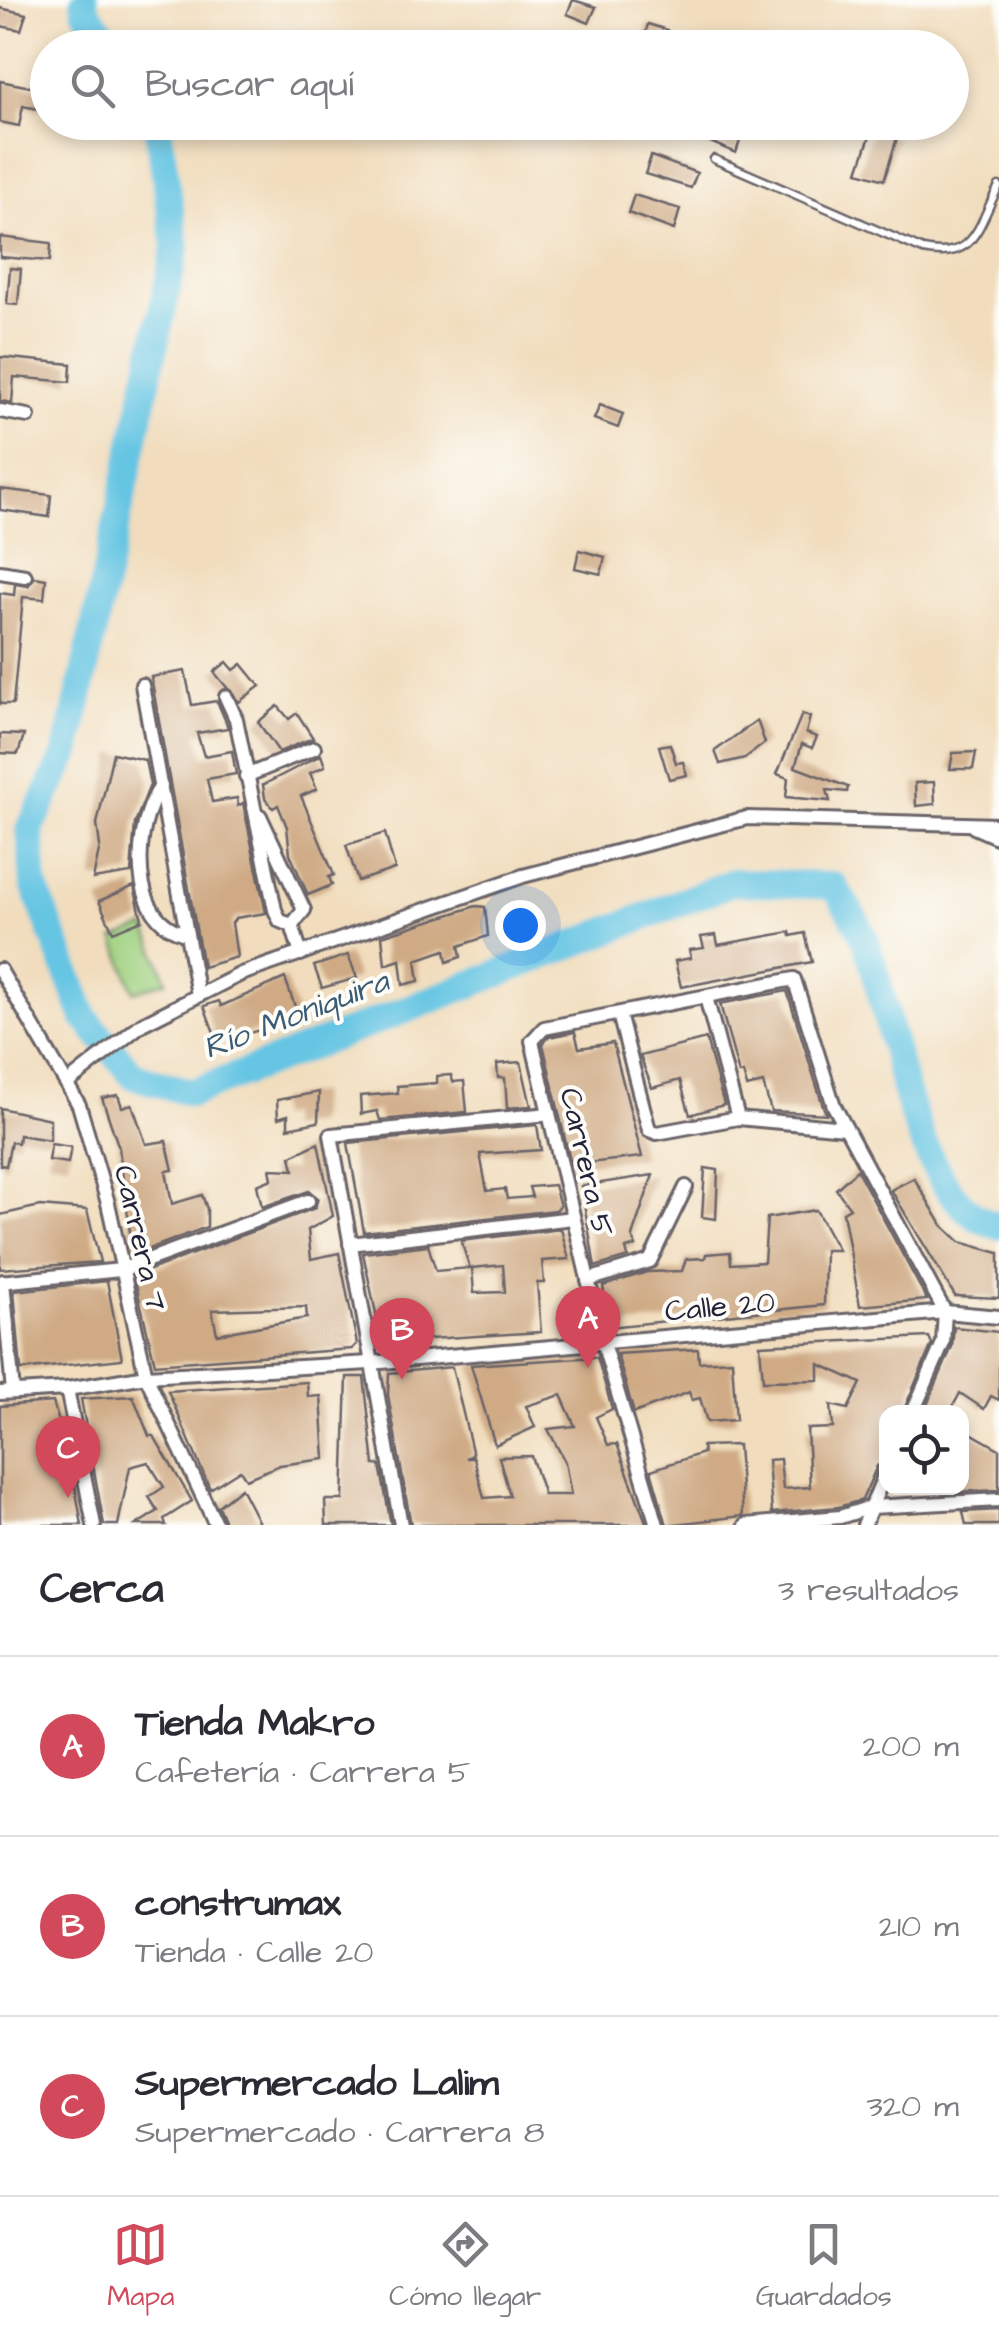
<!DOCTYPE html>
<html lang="es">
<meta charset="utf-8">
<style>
body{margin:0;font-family:"Architects Daughter",sans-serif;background:#f2f2f3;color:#2b2b33}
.controls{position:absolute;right:30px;bottom:30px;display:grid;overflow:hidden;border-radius:20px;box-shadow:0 5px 15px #0003}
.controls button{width:90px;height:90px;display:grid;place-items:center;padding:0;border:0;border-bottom:2px solid #e1e1e2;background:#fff;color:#2b2b33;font:50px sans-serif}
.you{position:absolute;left:520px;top:925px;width:35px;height:35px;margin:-25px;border:8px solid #fff;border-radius:50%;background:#1a73e8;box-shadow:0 0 0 15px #1a73e833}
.badge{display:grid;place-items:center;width:65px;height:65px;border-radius:50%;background:#d1495b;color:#fff;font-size:32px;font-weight:700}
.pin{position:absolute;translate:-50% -82px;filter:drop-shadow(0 2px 5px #0008)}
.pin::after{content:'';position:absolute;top:52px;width:35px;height:30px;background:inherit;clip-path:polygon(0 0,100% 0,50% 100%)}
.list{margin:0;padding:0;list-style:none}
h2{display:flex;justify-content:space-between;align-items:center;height:130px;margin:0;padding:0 40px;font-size:42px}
h2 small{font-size:32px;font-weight:400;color:#7c7c81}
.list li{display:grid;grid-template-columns:65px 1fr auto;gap:30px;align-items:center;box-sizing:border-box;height:180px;padding:0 40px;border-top:2px solid #e1e1e2}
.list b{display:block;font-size:38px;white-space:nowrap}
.list p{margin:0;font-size:32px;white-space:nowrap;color:#7c7c81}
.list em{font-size:32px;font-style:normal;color:#7c7c81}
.icon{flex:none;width:55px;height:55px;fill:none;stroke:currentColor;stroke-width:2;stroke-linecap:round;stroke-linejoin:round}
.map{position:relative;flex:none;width:999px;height:1525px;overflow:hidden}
.search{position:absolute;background:#fff;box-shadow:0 5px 15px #0003;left:30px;right:30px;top:30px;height:110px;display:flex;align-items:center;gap:25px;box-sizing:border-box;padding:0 35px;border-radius:55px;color:#7c7c81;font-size:38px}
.sheet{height:670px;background:#fff}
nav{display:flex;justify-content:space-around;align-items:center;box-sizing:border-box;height:140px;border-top:2px solid #e1e1e2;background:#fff;font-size:28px;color:#7c7c81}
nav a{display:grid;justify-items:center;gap:5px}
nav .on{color:#d1495b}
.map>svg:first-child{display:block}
</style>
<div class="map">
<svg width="999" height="1525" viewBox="0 0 999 1525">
<rect width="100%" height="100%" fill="#fdfcf7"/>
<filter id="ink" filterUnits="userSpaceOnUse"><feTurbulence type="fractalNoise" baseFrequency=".01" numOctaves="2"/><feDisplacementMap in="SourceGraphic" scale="20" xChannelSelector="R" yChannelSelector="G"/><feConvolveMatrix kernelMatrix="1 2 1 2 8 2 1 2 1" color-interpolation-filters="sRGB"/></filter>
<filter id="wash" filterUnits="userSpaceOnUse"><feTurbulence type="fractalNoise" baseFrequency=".0048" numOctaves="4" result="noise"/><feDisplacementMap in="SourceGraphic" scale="40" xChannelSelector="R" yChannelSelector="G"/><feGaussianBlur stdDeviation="2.25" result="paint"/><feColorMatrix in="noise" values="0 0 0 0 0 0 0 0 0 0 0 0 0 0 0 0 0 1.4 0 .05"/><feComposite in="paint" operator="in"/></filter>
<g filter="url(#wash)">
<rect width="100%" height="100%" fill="#f1ddbd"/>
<!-- grass -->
<path fill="#a0d181" stroke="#617a5e" stroke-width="2.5" d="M146,927L167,981L134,992L114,939Z"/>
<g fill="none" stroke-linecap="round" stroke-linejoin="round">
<!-- river -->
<g stroke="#65c5e3" stroke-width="28">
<path d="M84,0L85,9L114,48"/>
<path d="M157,122L176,247L67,753L30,829L34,885L85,1018L134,1076L192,1093L733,882L834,886C844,903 858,921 865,939C893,1012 910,1207 999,1226"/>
</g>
</g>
<g id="blocks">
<!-- building -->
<g fill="#cfaa85" fill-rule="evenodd">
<path d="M573,0L596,7L589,23L567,14Z"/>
<path d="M0,8L26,14L21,30L0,26Z"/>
<path d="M648,24L667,30L661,48H641Z"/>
<path d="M0,81L46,90L43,110L23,106L19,126L0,122Z"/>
<path d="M664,122H746L736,153Z"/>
<path d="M872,130L897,138L884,180L858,172Z"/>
<path d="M651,156L697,173L691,188L645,174Z"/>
<path d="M634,195L680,209L674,230L628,213Z"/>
<path d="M0,237L51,243L50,261L0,257Z"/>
<path d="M10,268L21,269L18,305L7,304Z"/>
<path d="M0,357L71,364L70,382L14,377L12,403L0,401Z"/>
<path d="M600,405L623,414L618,428L594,419Z"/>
<path d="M0,489L51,495L49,517L0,510Z"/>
<path d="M579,550L605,557L601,574L575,568Z"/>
<path d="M35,577L46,579L44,599L23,597L13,704H0V593L14,595L15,584L28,586Z"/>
<path d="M227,662L234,670L242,664L260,686L239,702L214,672Z"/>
<path d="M185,671L192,705L217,701L226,722L228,728L197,733L204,756L232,751L236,774L207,779L212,802L237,798L238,806L243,803L266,913L236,918L232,923L237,957L203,967L151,677Z"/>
<path d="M278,706L289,719L297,713L313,738L279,752L258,722Z"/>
<path d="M802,714L810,717L806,733L817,737L812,748L802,744L795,767L848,787L847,792L827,790L830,801L786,797L788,778L777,774Z"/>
<path d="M757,720L765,743L745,758L720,764L715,751Z"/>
<path d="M0,734L24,735L18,754L0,753Z"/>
<path d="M670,744L676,763L683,762L687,775L669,779L659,746Z"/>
<path d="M976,752L973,769H950L953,753Z"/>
<path d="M113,753L145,760L150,785L135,823L131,873L93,879L100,846L97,824Z"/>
<path d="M321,755L325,766L310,773L317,789L301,796L334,875L329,877L332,885L308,895L290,854L287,827L278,805L273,808L265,798L263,785Z"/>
<path d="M934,782L935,804L916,806L915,783Z"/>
<path d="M385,833L395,869L358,881L346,845Z"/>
<path d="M134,886L142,920L113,932L99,901Z"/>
<path d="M476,906L485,907L488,936L459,946L461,957L447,962L445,950L416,960L419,981L403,985L400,960L385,965L382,936Z"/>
<path d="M790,932L791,936L805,933L812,962L681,987L675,961L691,958L689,950L704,948L701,937L716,935L718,945Z"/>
<path d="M348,955L357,978L322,988L314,966Z"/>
<path d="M285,978L299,1018L233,1038L231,1033L216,1038L204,1006L219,1001L221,1006Z"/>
<path d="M787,991L824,1109L827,1114L771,1111L763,1083L747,1087L743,1073L739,1074L720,1004Z"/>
<path d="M575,1032L579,1048L613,1043L642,1157L571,1165L543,1044L549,1037Z"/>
<path d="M706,1039L724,1105L690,1115L680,1080L652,1088L640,1056Z"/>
<path d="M521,1062L531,1106L507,1108L505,1078H498L497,1064Z"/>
<path d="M451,1075L453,1082L464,1081L467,1112L380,1120L377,1111L361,1114L360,1096L398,1093L397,1086L437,1083V1076Z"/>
<path d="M319,1092L318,1122L288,1128V1115L278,1118L277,1100Z"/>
<path d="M118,1095L122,1107L132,1104L146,1144L166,1141L173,1170L166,1171L172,1204L202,1195L207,1209V1227L133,1255L119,1148L102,1098Z"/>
<path d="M0,1108L50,1119V1140L19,1135L18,1143L11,1142L6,1166L0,1165Z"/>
<path d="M537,1125L541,1150L480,1154L487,1191L505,1189L507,1199L532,1197L529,1187L554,1185L560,1206L556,1210L364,1232L348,1143Z"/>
<path d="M318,1143L333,1216L308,1230L311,1259L339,1253L357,1344L352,1349L155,1364L134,1276L315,1208L318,1198L309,1191L262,1207L257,1185L272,1179L270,1169L294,1170L291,1156ZM306,1307L307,1318L217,1334L212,1310Z"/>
<path d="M51,1144L71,1147L68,1163L48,1160Z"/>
<path d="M705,1168L718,1170L716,1219L702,1217Z"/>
<path d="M857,1170L927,1300L860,1306L843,1212L850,1208L836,1189Z"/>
<path d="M653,1175L632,1236L636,1246L626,1249L628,1257L595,1267L581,1186Z"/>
<path d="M914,1178L942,1225L960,1242L999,1253V1298L955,1296L891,1190Z"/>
<path d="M40,1206L87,1210L100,1262L0,1269V1215Z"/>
<path d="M816,1210L838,1250H825L824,1305L609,1327L603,1286L647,1272L682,1271L686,1259L705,1258L706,1254L730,1252L731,1264L764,1262L767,1218Z"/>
<path d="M561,1229L569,1259L542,1261L544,1283H537L541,1332L382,1342L363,1253L428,1245L436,1271L470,1268L461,1241ZM503,1265L505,1292L474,1293L472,1268Z"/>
<path d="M107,1281L122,1359L21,1370L14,1291Z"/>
<path d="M954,1327L999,1332V1400L991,1396L984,1409L960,1393L950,1412H924L952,1347Z"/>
<path d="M929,1337L932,1344L903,1412H886V1461L877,1466L862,1500L838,1507L772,1513L768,1460L780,1459L783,1489L810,1487L807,1429L833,1428L831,1405L848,1409L861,1383L819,1364V1380L763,1381L760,1345Z"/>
<path d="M698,1349L699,1362L732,1360L736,1420L707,1422L700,1398L692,1400L689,1392L634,1413L617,1354Z"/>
<path d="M597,1357L612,1409L596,1417L608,1445L617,1444L647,1525H411L388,1395L389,1373L452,1367L473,1455L466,1458H474L484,1498L510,1496L499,1457L531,1456L544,1495H571L565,1462L548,1429L575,1426L561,1395L526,1406L535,1427L495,1445L471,1365Z"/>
<path d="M347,1377H364L374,1465H380L391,1525H326L325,1500H343Z"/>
<path d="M307,1382L308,1397L321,1396L325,1459L280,1465L246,1479L240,1470L210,1489L168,1391Z"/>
<path d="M133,1396L149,1436H154L192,1501L164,1519L166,1525H136L158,1511L149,1497L164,1487L148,1462L130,1467L118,1525H104L81,1399Z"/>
<path d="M53,1402L59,1422L63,1421L82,1525H0V1406Z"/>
<path d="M962,1428L999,1449V1490L957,1492L956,1488H962Z"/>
<path d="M738,1445L743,1516L667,1525L651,1470L703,1453L702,1446Z"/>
<path d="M241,1488L252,1509L260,1525H226L218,1506Z"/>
<path d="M999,1510V1525H966L963,1512Z"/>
</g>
</g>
</g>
<g filter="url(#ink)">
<use href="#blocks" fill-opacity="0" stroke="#6a6368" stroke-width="2.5"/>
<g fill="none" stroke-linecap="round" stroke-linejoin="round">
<!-- lane casing -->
<g stroke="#6a6368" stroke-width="11">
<path id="lane" d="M714,159L923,250C976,261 977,227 999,186"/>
</g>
<!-- street casing -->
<g stroke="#6a6368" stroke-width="18">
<g id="street">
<path d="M0,411L28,416"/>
<path d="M0,572L25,576"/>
<path d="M142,685L198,995"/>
<path d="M226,697L236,719L275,910L280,921L292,925L301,954"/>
<path d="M246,776L314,748"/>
<path d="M161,786C133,826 127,923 187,934"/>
<path d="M260,816L304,910L292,925"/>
<path d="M974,827L999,838"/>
<path d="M0,970L79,1105L108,1203L146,1376L216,1525"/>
<path d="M706,997L738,1118"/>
<path d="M619,1014L649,1130L657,1133L738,1118L845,1128"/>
<path d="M69,1082L142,1024L241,974L523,876L747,818L999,825"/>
<path d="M350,1244L573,1218"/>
<path d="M588,1280L650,1261L686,1187"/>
<path d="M3,1281L13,1392"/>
<path d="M0,1282L121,1270L308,1201"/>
<path d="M67,1389L94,1525"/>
<path d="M0,1393L67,1389L146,1376L370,1363L945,1312L999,1317"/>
<path d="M401,1525L331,1135L549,1114"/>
<path d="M657,1525L603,1343L532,1041L544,1028L794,979L834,1106L945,1312L943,1343L913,1412"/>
<path d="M746,1525L840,1517L871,1507L999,1500"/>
<path d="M864,1525L886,1471"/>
</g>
</g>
<!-- lane -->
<use href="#lane" stroke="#fff" stroke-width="6"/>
<!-- street -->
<use href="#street" stroke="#fff" stroke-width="12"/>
</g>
</g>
<g text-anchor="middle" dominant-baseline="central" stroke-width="8" stroke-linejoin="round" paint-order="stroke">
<!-- street labels -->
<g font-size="30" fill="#22223b" stroke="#fdfcf7">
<text transform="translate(586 1162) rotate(77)">Carrera 5</text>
<text transform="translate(140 1238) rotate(77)">Carrera 7</text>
<text transform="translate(720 1307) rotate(-5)">Calle 20</text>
</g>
<!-- water labels -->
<g font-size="32" font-style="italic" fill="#395b76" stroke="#fdfcf7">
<text transform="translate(296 1015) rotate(-21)">Río Moniquira</text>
</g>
</g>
</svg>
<div class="controls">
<button><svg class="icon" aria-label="locate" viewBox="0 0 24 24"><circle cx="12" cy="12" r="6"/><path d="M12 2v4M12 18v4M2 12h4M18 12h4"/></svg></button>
</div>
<div class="you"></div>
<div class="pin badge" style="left:588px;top:1368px">A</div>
<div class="pin badge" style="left:402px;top:1380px">B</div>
<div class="pin badge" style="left:68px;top:1498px">C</div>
<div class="search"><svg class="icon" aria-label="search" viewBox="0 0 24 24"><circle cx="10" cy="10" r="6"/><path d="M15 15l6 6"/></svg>Buscar aquí</div>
</div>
<section class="sheet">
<h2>Cerca<small>3 resultados</small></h2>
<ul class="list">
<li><span class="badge">A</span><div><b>Tienda Makro</b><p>Cafetería · Carrera 5</p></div><em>200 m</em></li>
<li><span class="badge">B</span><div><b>construmax</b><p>Tienda · Calle 20</p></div><em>210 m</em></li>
<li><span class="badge">C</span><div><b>Supermercado Lalim</b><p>Supermercado · Carrera 8</p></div><em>320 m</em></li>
</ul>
</section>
<nav>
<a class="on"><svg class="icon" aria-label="map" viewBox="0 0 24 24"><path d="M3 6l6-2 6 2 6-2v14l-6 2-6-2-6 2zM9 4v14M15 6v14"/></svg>Mapa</a>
<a><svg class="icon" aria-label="directions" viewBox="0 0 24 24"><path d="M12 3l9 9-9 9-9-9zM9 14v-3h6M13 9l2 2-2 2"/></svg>Cómo llegar</a>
<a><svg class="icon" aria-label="saved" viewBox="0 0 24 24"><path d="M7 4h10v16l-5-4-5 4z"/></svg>Guardados</a>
</nav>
